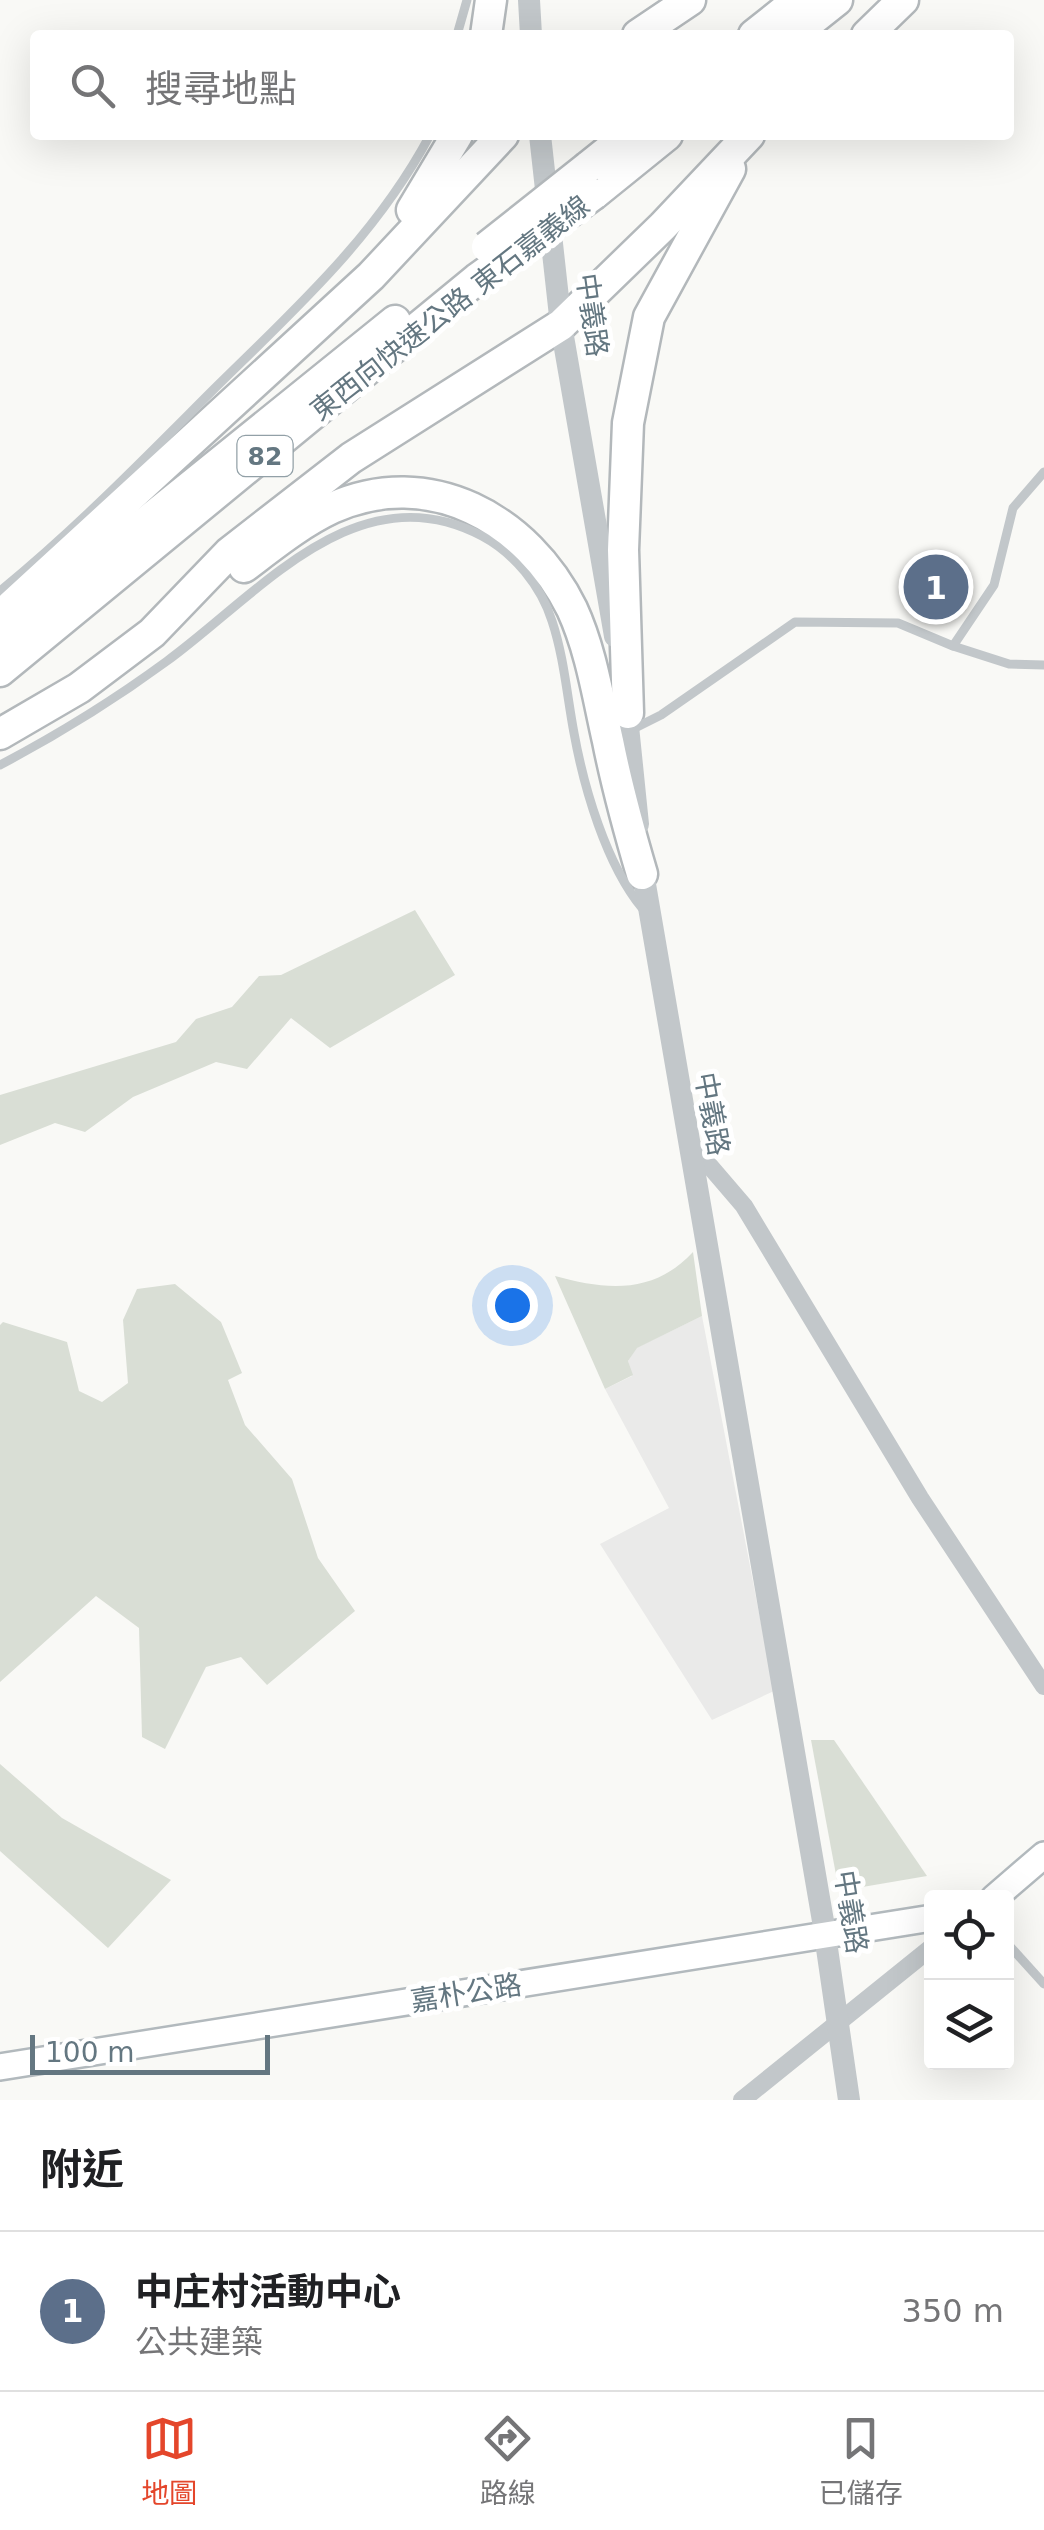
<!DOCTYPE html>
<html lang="zh-TW">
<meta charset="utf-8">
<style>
body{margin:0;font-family:"DejaVu Sans","Noto Sans TC",sans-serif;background:#f6f6f6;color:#202124}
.controls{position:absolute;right:30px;bottom:30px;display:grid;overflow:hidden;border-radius:10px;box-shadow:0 10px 40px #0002}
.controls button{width:90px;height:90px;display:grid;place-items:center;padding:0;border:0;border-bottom:2px solid #e0e0e0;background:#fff;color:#202124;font:50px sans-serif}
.scale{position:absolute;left:30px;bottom:25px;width:240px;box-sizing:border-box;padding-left:10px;border:5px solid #647781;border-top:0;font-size:28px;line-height:35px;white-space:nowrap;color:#647781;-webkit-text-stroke:8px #fff;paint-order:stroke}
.you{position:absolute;left:512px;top:1305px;width:35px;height:35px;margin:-25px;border:8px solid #fff;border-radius:50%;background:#1a73e8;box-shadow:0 0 0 15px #1a73e833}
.badge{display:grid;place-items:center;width:65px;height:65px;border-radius:50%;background:#e4462b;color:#fff;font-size:32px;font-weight:700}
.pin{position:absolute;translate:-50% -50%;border:5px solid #fff;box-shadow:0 2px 10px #0006}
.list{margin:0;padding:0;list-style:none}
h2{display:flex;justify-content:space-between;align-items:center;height:130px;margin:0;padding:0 40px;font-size:42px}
h2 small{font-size:32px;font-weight:400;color:#757577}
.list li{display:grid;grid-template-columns:65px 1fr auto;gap:30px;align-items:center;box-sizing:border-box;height:160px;padding:0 40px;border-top:2px solid #e0e0e0}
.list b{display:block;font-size:38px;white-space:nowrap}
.list p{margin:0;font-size:32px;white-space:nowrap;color:#757577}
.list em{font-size:32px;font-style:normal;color:#757577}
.icon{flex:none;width:55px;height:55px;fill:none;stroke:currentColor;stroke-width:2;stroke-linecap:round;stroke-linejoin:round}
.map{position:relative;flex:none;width:1044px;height:2100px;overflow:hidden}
.search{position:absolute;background:#fff;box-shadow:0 10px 40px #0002;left:30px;right:30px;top:30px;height:110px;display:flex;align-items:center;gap:25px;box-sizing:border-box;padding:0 35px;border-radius:10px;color:#757577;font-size:38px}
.sheet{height:290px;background:#fff}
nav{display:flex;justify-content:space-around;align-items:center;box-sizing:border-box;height:140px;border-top:2px solid #e0e0e0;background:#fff;font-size:28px;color:#757577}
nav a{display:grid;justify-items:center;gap:5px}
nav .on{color:#e4462b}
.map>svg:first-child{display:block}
</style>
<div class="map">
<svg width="1044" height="2100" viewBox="0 0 1044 2100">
<defs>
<pattern id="building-cross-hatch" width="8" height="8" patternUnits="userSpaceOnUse" patternTransform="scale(2.5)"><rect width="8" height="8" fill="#a9b3b7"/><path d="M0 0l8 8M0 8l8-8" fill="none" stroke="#8d969a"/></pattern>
</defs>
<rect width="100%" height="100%" fill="#f9f9f6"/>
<!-- built -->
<path fill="#eaeae9" d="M702,1316L774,1691L712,1720L600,1544L669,1508L605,1389L632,1376L628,1361L636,1348Z"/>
<!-- grass -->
<g fill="#d9ded5">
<path d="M415,910L455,975L330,1048L291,1018L247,1069L216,1062L133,1097L85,1132L55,1123L0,1145V1095L176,1042L196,1019L232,1007L259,976L281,975Z"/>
<path d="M693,1252L702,1316L637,1348L628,1361L633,1375L605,1389L555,1276C606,1290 653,1295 693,1252Z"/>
<path d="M175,1284L221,1322L242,1373L228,1380L245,1425L292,1479L318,1558L355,1611L267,1685L241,1657L206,1667L165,1749L142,1737L139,1628L96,1596L0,1682V1325L3,1322L67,1342L79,1391L102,1402L128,1383L123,1320L137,1289Z"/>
<path d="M811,1740H834L927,1876L839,1891Z"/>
<path d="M0,1764L62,1818L171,1880L108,1948L0,1851Z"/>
</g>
<!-- building -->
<path fill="url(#building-cross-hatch)" stroke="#dadad8" stroke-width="2.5" d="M924,571L939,575L937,583L969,592L965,609L935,601L933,607L915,602Z"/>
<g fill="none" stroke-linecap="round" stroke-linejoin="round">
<!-- secondary casing -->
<g stroke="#b2b9bd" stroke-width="30">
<g id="secondary">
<path d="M994,1898L1044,1855"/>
<path d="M0,2067L932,1918"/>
</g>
</g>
<!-- trunk casing -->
<g stroke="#b3b8bb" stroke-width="35">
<g id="trunk">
<path d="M486,35L491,0"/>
<path d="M638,35L690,0"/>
<path d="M754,35L798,0"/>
<path d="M793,35L837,0"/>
<path d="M867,35L903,0"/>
<path d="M588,167L628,135"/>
<path d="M594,194L667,135"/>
<path d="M412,210L457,135"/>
<path d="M244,567C272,546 300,523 332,508C429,464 528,519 572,609C591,650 598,697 608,741C617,786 629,830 642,874"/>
<path d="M0,616L371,276L503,135"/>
<path d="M0,640L395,321"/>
<path d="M0,671L477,279L530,241"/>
<path d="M628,713L623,550L628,423L649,317L730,169"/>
<path d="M0,734L79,688L152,633L230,552L351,458L561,325L663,226L749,135"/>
</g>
</g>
<!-- service -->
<g stroke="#c2c7ca" stroke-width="9">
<path d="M457,35L467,0"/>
<path d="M0,591C75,530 144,459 212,391C294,310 375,238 430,135"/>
<path d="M953,646L994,585L1013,508L1044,472"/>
<path d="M629,731L661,715L795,622L898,623L953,646L1009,664L1044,665"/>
<path d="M0,765C59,734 114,700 167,661C259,594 357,470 482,536C514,553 541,586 552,621C564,657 567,696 574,733C584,788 606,864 642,908"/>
<path d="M1006,1942L1044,1984"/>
</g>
<!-- minor -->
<g stroke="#c2c7ca" stroke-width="18">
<path d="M690,1143L744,1206L920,1498L1044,1686"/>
<path d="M742,2100L932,1947"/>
</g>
<!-- tertiary -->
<g stroke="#c2c7ca" stroke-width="22">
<path d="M529,0L531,35"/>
<path d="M540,135L561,325L615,636"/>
<path d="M625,697L638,824"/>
<path d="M641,861L823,1921L849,2100"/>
</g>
<!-- secondary -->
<use href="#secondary" stroke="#fff" stroke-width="25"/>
<!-- trunk -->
<use href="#trunk" stroke="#fff" stroke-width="30"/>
<!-- trunk-bridge casing -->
<g stroke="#b3b8bb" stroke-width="35" stroke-linecap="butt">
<g id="trunk-bridge">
<path d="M530,241L594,194"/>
<path d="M487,247L588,167"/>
</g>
</g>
<!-- trunk-bridge -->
<use href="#trunk-bridge" stroke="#fff" stroke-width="30"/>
</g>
<g text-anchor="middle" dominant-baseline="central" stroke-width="10" stroke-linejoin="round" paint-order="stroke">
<!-- shield labels -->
<rect fill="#fff" stroke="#92a0a7" stroke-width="2.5" x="237.5" y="436" width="55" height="40" rx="8"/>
<g font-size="25" font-weight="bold" fill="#647781">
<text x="265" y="456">82</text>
</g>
<!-- street labels -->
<g font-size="28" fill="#647781" stroke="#fff">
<text transform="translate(450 308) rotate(-38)">東西向快速公路 東石嘉義線</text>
<text transform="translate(592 315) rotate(82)">中義路</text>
<text transform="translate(712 1114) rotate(80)">中義路</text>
<text transform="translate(851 1912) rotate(81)">中義路</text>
<text transform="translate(466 1993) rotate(-9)">嘉朴公路</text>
</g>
</g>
</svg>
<div class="controls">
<button><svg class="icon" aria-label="locate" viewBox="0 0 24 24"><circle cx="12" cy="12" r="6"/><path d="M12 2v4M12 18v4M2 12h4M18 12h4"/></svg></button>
<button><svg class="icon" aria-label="layers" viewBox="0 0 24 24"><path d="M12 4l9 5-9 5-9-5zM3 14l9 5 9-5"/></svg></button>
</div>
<div class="scale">100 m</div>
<div class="you"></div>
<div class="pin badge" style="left:936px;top:587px;background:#5c6f8a">1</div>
<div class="search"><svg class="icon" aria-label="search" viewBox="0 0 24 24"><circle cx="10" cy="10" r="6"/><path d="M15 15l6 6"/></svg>搜尋地點</div>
</div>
<section class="sheet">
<h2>附近<small></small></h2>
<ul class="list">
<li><span class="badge" style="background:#5c6f8a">1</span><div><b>中庄村活動中心</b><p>公共建築</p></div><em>350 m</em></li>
</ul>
</section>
<nav>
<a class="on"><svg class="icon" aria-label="map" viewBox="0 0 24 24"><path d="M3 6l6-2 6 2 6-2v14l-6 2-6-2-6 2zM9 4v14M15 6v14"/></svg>地圖</a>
<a><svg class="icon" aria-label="directions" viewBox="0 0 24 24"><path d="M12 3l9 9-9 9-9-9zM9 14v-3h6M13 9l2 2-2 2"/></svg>路線</a>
<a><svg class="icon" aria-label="saved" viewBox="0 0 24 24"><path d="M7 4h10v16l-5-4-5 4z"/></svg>已儲存</a>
</nav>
